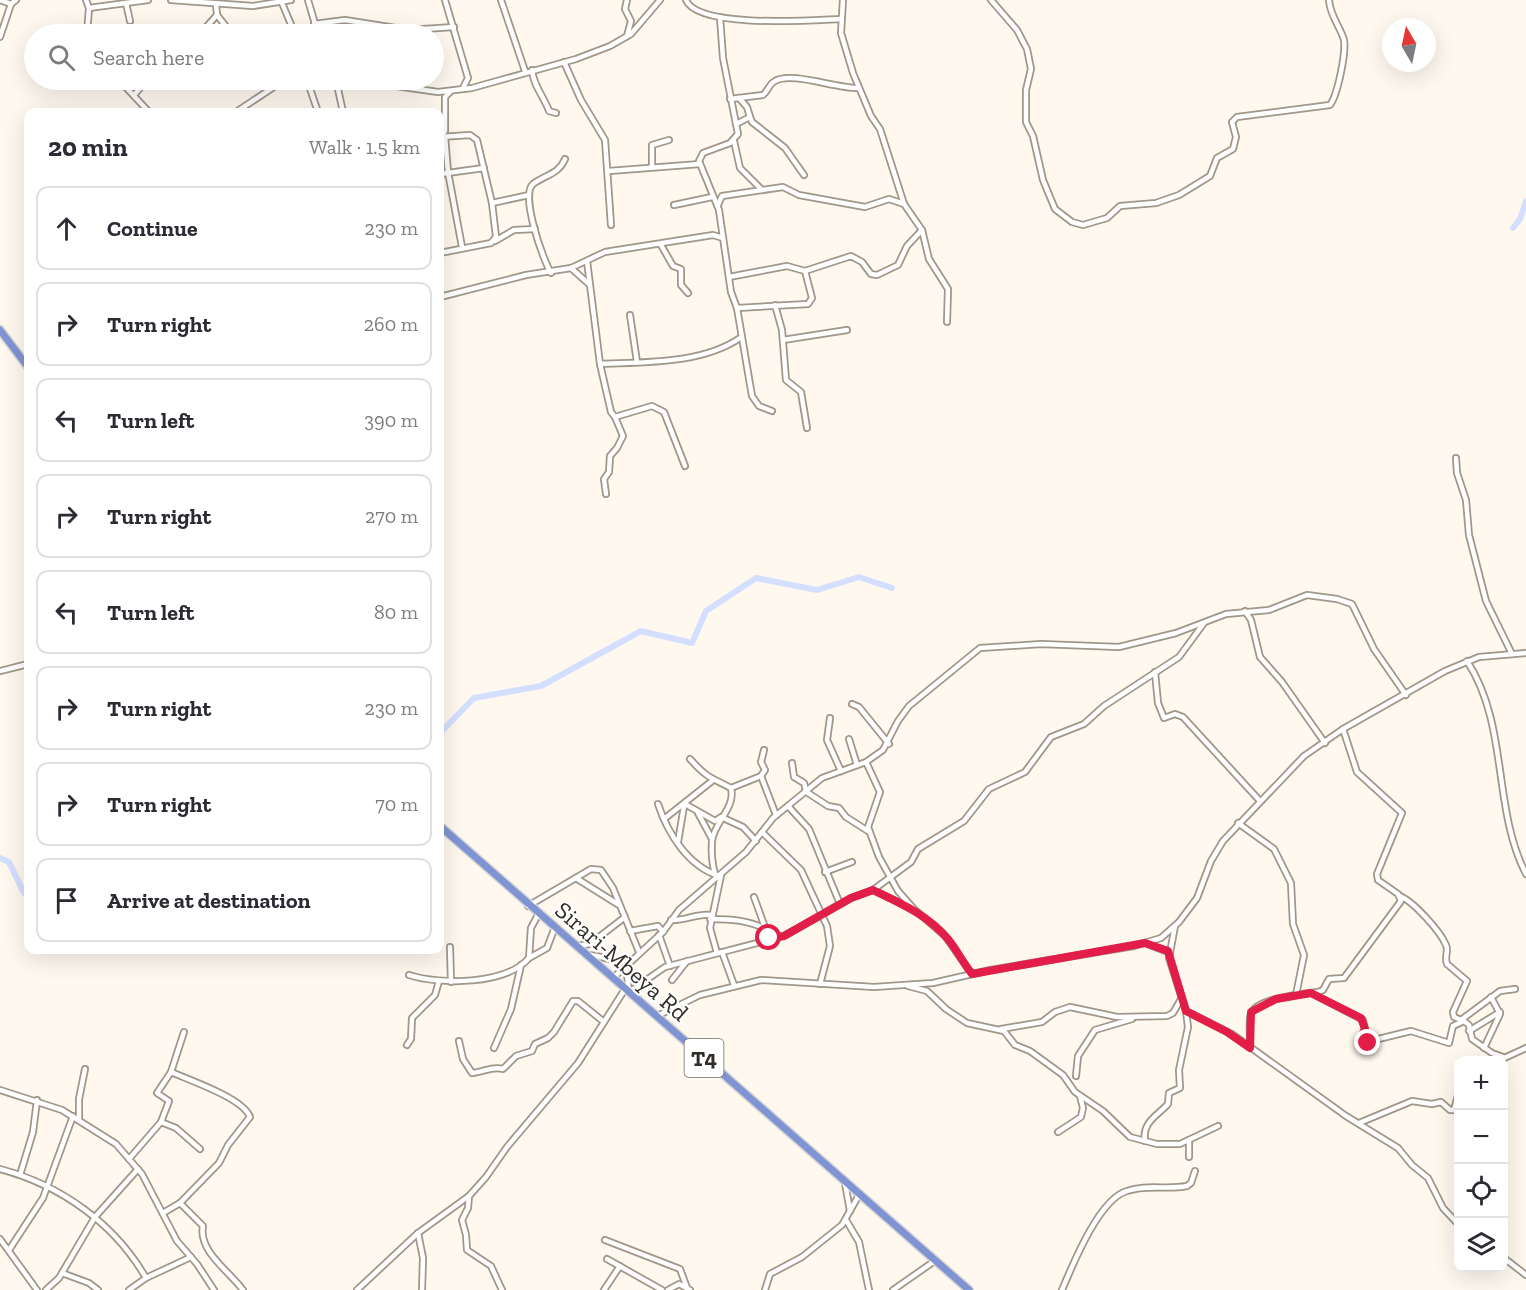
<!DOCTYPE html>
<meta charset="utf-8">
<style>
body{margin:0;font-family:"Zilla Slab",serif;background:#f7f7f7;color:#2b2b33}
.controls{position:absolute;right:18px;bottom:18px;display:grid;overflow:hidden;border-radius:12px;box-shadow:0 6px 24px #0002}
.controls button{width:54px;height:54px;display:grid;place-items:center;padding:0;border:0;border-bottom:2px solid #e1e1e2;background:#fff;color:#2b2b33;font:30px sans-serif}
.compass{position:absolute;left:1382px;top:18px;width:54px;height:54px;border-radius:50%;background:#fff;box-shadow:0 6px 24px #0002;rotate:351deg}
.stop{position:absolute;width:18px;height:18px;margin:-14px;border:4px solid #e11d48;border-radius:50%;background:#fff}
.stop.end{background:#e11d48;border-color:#fff;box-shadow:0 2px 6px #0008}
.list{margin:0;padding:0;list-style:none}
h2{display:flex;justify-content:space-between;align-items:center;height:78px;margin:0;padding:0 24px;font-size:26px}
h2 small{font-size:20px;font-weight:400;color:#7c7c81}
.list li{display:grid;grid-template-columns:39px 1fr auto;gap:18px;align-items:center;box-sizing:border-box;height:84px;margin:0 12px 12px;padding:0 12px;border:2px solid #e1e1e2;border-radius:12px}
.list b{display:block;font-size:22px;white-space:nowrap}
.list em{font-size:20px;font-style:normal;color:#7c7c81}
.icon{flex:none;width:33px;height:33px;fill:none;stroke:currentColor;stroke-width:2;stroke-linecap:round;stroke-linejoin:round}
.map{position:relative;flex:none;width:1526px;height:1290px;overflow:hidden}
.search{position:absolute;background:#fff;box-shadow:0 6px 24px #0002;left:24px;top:24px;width:420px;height:66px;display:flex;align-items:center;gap:15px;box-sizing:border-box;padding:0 21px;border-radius:33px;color:#7c7c81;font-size:22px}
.panel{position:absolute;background:#fff;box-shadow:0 6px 24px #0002;left:24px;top:108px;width:420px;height:846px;border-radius:12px}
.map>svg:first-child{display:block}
</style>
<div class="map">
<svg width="1526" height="1290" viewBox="0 0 1526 1290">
<rect width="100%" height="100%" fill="#fef8ef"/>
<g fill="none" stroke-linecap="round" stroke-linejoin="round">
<!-- river -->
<g stroke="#d4dfff" stroke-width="6">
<path d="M1513,228L1520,219L1526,201"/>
<path d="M440,733L474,698L541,686L641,631L692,643L706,611L756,578L817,590L859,577L892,588"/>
<path d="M0,858L9,862L24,893H28"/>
</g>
<!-- minor casing -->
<g stroke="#a0968a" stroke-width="8">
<g id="minor">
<path d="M0,0L11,4"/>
<path d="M86,0L89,8L87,34"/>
<path d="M171,0L253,6L291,0"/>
<path d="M308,0L318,34"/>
<path d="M445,0L468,78L463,88"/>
<path d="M501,0L525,71"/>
<path d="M627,0L625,9L631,21L627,36"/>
<path d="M686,0C698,29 813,20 841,19"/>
<path d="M843,0L841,33L853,73L871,116L880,129L904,204L922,230L929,259L948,289L947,322"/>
<path d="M991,0L1017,30L1027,49L1031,69L1026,90V122L1033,136L1043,180L1055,209L1072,222L1083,225L1107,218L1120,206L1156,203L1179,195L1210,176L1217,158L1233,149L1236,137L1232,122L1237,117L1330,105C1338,94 1346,53 1344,40C1340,26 1330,16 1329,0"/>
<path d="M126,3L130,21"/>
<path d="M282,3L295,34"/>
<path d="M89,8L148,0"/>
<path d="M217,15L231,33"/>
<path d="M720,17L723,58L738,134L730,143L703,153L699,161L719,210L731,292L737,308L752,396L759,406L772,411"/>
<path d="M314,24L345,20L408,30L454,27"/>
<path d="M181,34L185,32L192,34"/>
<path d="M200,34L217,15L216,4"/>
<path d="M0,37L11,4L16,0"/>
<path d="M564,62L581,100L605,140L611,225"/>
<path d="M532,70C533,85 544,97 549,111L556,113"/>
<path d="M119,80L149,112"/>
<path d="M307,80L318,112"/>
<path d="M336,80L343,112"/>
<path d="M376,80L396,86L438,92L472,88L576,59L610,46L631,34L660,0"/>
<path d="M135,94L147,80"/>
<path d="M730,99L763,95C768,91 769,84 775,81C791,71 837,89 859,88"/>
<path d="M236,112L280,83L290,80"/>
<path d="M750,117L752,122L785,148L804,175"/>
<path d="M736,124L750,117L747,107L739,98"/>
<path d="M440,137L470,135L477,140L492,203L496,237L491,243L440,253"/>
<path d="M441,137L445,131V97L450,92"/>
<path d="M445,137L448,172"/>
<path d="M734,141L740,168L762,190"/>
<path d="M652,166V145L669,140"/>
<path d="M609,171L700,164"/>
<path d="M448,172L462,247"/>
<path d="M440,174L484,168"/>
<path d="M492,203L529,195"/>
<path d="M674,205L712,197"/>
<path d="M718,205L722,196L783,187L799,195L865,207L889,199L904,204"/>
<path d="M495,241L514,230L535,229"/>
<path d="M661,245L673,266L681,269V285L688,293"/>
<path d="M587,261L600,364L611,412L615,417L652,406L664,412L685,466"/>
<path d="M571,268L589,284"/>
<path d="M551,273C543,260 520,195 533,184C545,175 559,174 565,159"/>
<path d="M729,277L787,266L805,271L851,256L862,262L871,274L877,275L898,265L907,246L922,230"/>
<path d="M440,297L526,275L571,268L605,252L713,235L723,238"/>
<path d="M775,305L782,330L786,380L801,392L807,428"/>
<path d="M737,308L808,304L812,298L805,271"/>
<path d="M630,315L637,362"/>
<path d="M783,340L847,330"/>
<path d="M600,364C645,362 702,364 740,338"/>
<path d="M1456,458L1457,473L1466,500L1469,535L1486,601L1512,654"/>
<path d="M606,494L604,479L609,472L610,456L617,448L623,436L615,417"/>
<path d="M1245,611L1251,620L1260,657L1282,682L1325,743"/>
<path d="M1467,661C1509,725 1492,808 1526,874"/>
<path d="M0,671L28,664"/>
<path d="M1155,672L1158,703L1164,718L1175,714L1183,717L1260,801"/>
<path d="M852,704L859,707L889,744"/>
<path d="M830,718L827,740L841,771"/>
<path d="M849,739L857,765"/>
<path d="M690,759C707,778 710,777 731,788L761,776L776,815"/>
<path d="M866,762L880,792L868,827L879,857L898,891L914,909L945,936L972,974"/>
<path d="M792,763L794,777L804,783L806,790"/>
<path d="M761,776L765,770L761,762L764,750"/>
<path d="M805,791L828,806L839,808L846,817L868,831"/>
<path d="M658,804C668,834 688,866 719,876"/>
<path d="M685,804L715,821L721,817L743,827L756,841"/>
<path d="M788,806L809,829L840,904"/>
<path d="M698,813L712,839"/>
<path d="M664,819L712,781"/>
<path d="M1238,823L1274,849L1291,883L1293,924L1304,955L1296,995"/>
<path d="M762,832L801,870L827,926L830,946L820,984"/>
<path d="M678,842L684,806"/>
<path d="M825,872L852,862"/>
<path d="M715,874C712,863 711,853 712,841C714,822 736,808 731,788"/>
<path d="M576,878L619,905"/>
<path d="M873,890L911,908"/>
<path d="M1400,896C1414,902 1440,931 1446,945C1449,951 1444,957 1447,964L1467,981L1453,1012L1454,1017L1461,1020"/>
<path d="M754,897L766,930"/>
<path d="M528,906L591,869L601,870L613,888L639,952"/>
<path d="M710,919C729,919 752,920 768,931L771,940"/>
<path d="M671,920C685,921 697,913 711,915"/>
<path d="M1175,926L1169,958L1186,1011L1232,1034L1346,1116L1398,1148L1412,1165L1428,1178L1443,1208L1458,1224"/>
<path d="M630,931L658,926L663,932"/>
<path d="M659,935L670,966"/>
<path d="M1145,943L1168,952"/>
<path d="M577,946L590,944L625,917"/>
<path d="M450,947L451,982"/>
<path d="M722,952L734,985"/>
<path d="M717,953L710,928L721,875"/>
<path d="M587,955C603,955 614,964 631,960"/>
<path d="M529,958L547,948L555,927"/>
<path d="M626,965L629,992"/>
<path d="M409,975C440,985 506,985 529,958L531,928L539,913"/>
<path d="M613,978L663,932L679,910L746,852L773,818L822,778L866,762L883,750L898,721L909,706L980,648L1041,644L1119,647L1176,633L1226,614L1269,610L1307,595L1337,599L1352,604L1374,649L1406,695"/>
<path d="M672,980L687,961"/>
<path d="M908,986L927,991L946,1009L967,1023L1004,1031L1015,1045L1030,1051L1063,1075L1075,1092L1103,1111L1130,1137L1157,1144H1180L1218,1126"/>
<path d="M629,992L665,967L784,936L851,898L873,890L911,862L918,849L964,821L989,789L1025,772L1051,737L1084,724L1104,706L1179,657L1204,623"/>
<path d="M1311,993L1363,1020L1365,1029L1360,1039L1362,1043L1411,1031L1449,1043L1453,1026L1464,1021L1469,1025L1472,1039L1492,1053L1503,1057"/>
<path d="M657,1016L700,995L761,980L874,987L933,983L990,970L1134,946L1161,938L1179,922L1197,898L1211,861L1223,841L1304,756L1343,729L1445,671L1479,657L1526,653"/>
<path d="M1461,1020L1500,991L1515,989"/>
<path d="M1001,1029L1042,1022L1055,1012L1070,1007L1117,1017L1167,1016L1173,1013L1181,999"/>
<path d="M1469,1031L1500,1012"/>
<path d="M459,1041L463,1059L472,1073C484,1072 492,1066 503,1069L516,1056L532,1051L535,1044L548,1038L554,1032L573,1001H578L604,1022"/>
<path d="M407,1045L411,1039L412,1018L435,995L439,981"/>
<path d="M494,1048L511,1009L521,965"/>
<path d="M1250,1048C1251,1038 1248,1024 1251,1014C1255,998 1304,994 1318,992L1323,990L1329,979L1344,978L1401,901L1398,894L1378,880L1377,874L1402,813L1357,772L1343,729"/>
<path d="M1484,1048L1500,1014L1491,997"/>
<path d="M1500,1060L1526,1048"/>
<path d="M1076,1076L1078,1056L1095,1030L1132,1019"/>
<path d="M0,1090L62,1110L116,1144L142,1174L177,1241L197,1264L214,1290"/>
<path d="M79,1119V1099L85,1069"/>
<path d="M161,1122L176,1128L200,1149"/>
<path d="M1359,1123L1412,1101L1432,1104L1441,1102L1450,1110H1454L1458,1095"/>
<path d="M1058,1132L1081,1117L1083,1108L1080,1096"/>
<path d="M1189,1140V1157"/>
<path d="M1145,1141C1142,1122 1157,1116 1168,1104L1169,1093L1180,1088L1179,1070L1188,1027L1186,1011"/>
<path d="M129,1159L161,1122L169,1101L157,1093L171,1072L184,1032"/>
<path d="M0,1169C61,1185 115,1224 146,1278"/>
<path d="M20,1175L33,1132L37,1100"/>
<path d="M845,1183L850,1211"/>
<path d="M469,1196L468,1208L462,1220L466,1235L467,1250L491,1266L502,1290"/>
<path d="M180,1203L203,1226C198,1251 229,1271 243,1290"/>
<path d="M163,1213L180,1203L219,1163L228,1145L250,1117C243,1098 189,1080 171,1072"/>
<path d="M846,1220L859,1242L869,1290"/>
<path d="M418,1233L423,1258L422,1290"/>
<path d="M0,1239L37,1290"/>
<path d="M605,1240L680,1269L687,1288"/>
<path d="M9,1250L43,1198L73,1116"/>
<path d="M1504,1258L1526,1275"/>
<path d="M607,1259L662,1290"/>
<path d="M62,1273L89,1283L98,1290"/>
<path d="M46,1290L59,1278L95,1217L138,1169"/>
<path d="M129,1290L146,1278L191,1257"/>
<path d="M357,1290L418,1233L469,1196L486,1177L507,1147L578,1063L625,989"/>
<path d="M604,1290L620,1266"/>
<path d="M668,1290L679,1284L690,1290"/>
<path d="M765,1290L770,1274L802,1257L842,1225L859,1195"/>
<path d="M893,1290L936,1260"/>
<path d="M1062,1290C1073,1264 1099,1199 1127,1191C1146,1184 1167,1190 1187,1186L1191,1183L1195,1171"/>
</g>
</g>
<!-- highway casing -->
<g stroke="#d6d5d4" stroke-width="10">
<g id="highway">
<path d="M0,330L28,367"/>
<path d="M440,826L969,1290"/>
</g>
</g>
<!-- minor -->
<use href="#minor" stroke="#fff" stroke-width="4.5"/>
<!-- highway -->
<use href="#highway" stroke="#8094d4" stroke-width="7"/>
</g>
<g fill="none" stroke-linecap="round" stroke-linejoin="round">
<!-- route -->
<path stroke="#e11d48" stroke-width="8" d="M769,938L784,936L851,898L873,890C900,903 928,915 948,939C957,950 963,963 972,974L1145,943L1168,951L1186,1011L1227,1032L1250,1048L1251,1012L1276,999L1311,993L1361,1018L1365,1029L1360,1041L1368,1043"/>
</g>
<g text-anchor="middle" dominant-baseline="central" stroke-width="4.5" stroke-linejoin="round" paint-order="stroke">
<!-- shield labels -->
<rect fill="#fff" stroke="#6e6b68" stroke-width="1.5" x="684.5" y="1039" width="39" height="38" rx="4.5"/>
<g font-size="22" font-weight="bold" fill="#302c27">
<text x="704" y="1058">T4</text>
</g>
<!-- street labels -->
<g font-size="24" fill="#302c27" stroke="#fff">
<text transform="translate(622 961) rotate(41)">Sirari-Mbeya Rd</text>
</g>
</g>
</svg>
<div class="controls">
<button>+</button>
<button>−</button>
<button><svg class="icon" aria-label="locate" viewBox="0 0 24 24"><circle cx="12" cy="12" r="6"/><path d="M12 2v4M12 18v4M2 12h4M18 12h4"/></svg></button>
<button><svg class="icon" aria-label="layers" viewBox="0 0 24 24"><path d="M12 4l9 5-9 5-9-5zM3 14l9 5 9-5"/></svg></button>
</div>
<svg class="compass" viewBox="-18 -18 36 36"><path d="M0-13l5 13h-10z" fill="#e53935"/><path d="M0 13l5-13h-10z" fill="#7c7c81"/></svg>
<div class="stop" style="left:769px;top:938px"></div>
<div class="stop end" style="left:1368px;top:1043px"></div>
<div class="search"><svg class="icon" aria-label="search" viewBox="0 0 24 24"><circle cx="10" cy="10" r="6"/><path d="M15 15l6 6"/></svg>Search here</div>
<section class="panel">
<h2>20 min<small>Walk · 1.5 km</small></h2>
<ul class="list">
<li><svg class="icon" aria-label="ahead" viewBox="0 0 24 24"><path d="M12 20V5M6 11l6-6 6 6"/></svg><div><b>Continue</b></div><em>230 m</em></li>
<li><svg class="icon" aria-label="right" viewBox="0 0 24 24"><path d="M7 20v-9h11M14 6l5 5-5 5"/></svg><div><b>Turn right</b></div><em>260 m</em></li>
<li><svg class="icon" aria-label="left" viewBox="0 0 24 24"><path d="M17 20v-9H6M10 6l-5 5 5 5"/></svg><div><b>Turn left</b></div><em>390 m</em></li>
<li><svg class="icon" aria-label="right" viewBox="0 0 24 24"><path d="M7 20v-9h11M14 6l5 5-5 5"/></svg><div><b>Turn right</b></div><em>270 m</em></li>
<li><svg class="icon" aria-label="left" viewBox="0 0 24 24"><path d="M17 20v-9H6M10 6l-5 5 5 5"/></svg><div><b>Turn left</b></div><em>80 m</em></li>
<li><svg class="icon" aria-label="right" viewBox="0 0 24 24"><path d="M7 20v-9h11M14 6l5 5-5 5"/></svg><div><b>Turn right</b></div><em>230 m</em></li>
<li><svg class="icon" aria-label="right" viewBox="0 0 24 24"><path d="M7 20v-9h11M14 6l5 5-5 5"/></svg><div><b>Turn right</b></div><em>70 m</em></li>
<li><svg class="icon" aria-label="arrive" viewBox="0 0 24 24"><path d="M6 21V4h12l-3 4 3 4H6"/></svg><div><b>Arrive at destination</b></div></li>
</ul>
</section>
</div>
